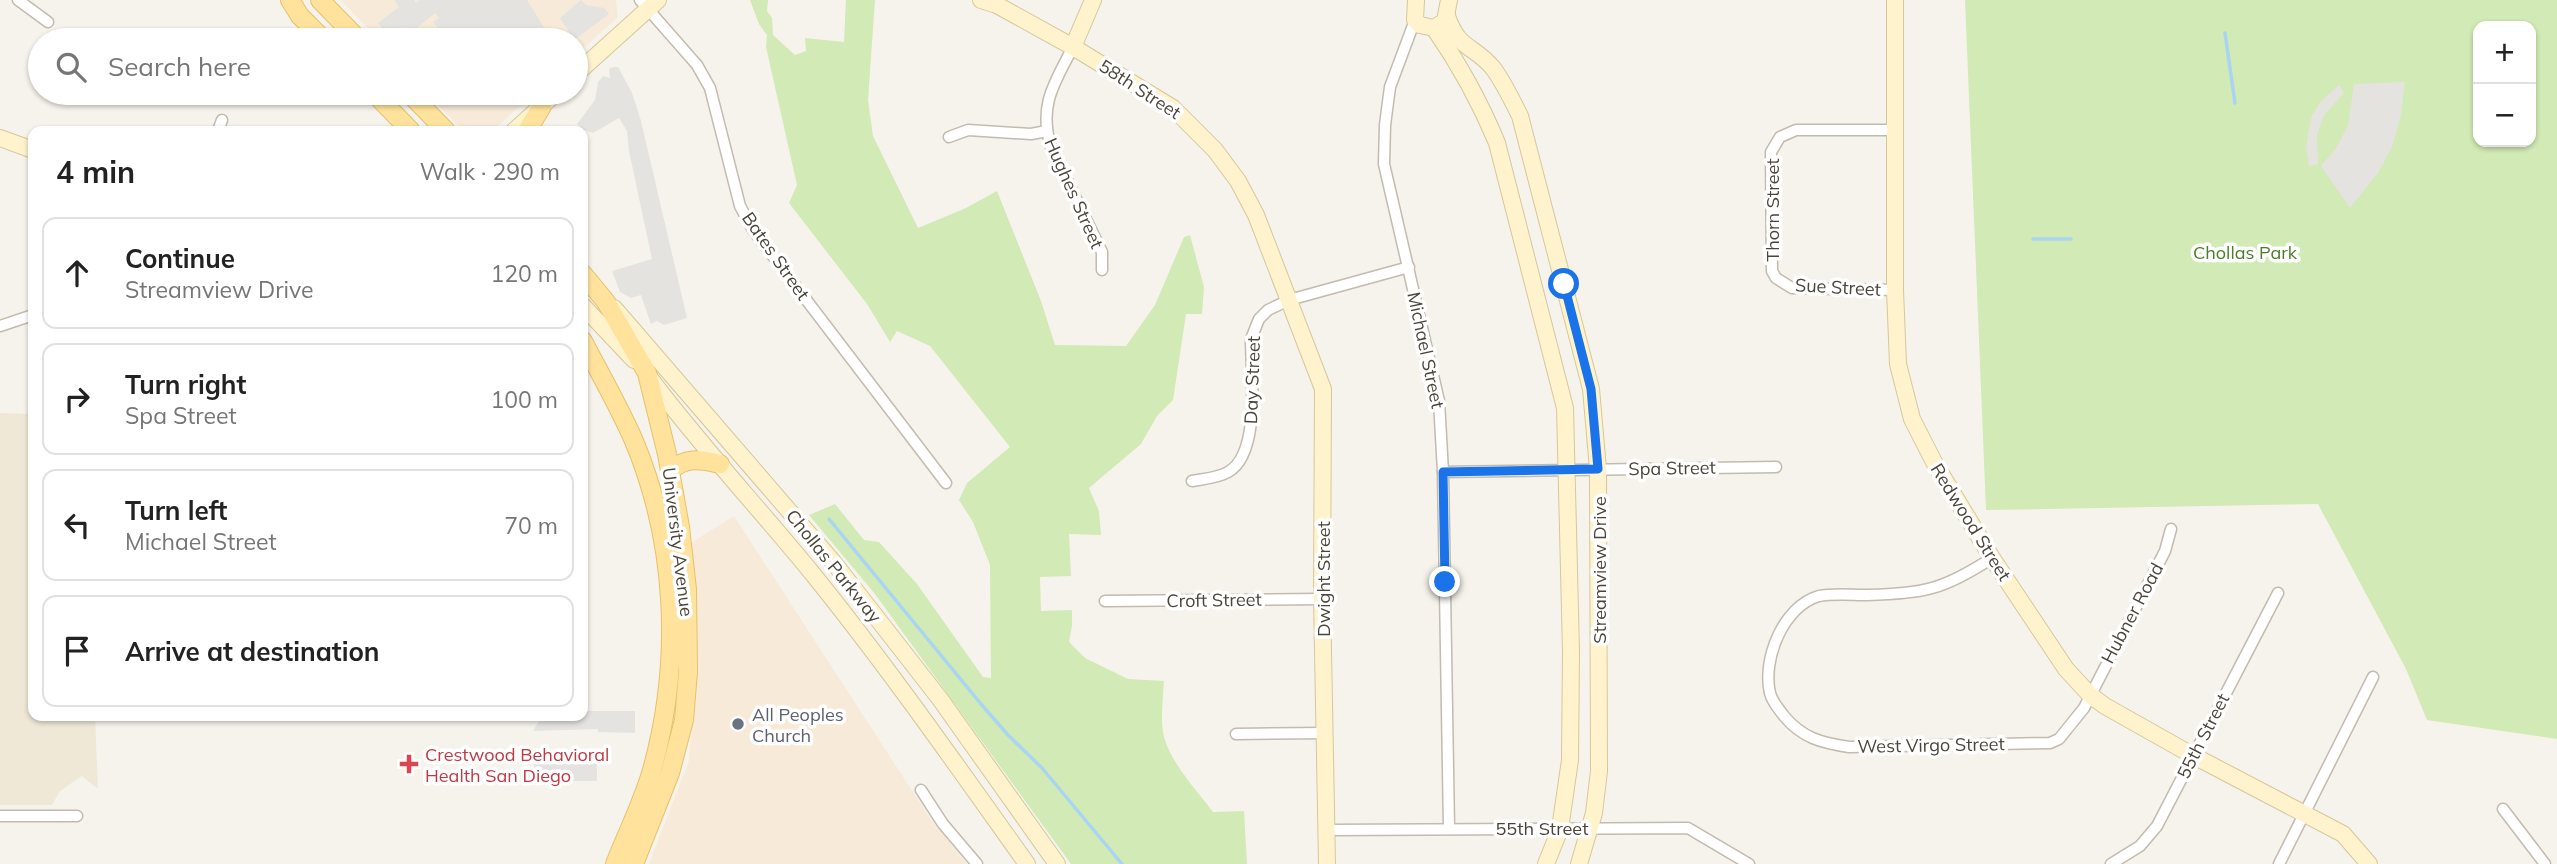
<!DOCTYPE html>
<meta charset="utf-8">
<style>
body{margin:0;font-family:Mulish,sans-serif;background:#f2f2f2;color:#222}
.controls{position:absolute;right:21px;top:21px;display:grid;overflow:hidden;border-radius:14px;box-shadow:0 2px 5px #0004}
.controls button{width:63px;height:63px;display:grid;place-items:center;padding:0;border:0;border-bottom:2px solid #e0e0e0;background:#fff;color:#222;font:35px sans-serif}
.stop{position:absolute;width:21px;height:21px;margin:-16px;border:5px solid #1a73e8;border-radius:50%;background:#fff}
.stop.end{background:#1a73e8;border-color:#fff;box-shadow:0 2px 7px #0008}
.list{margin:0;padding:0;list-style:none}
h2{display:flex;justify-content:space-between;align-items:center;height:91px;margin:0;padding:0 28px;font-size:30px}
h2 small{font-size:23px;font-weight:400;color:#767676}
.list li{display:grid;grid-template-columns:46px 1fr auto;gap:21px;align-items:center;box-sizing:border-box;height:112px;margin:0 14px 14px;padding:0 14px;border:2px solid #e0e0e0;border-radius:14px}
.list b{display:block;font-size:26px;white-space:nowrap}
.list p{margin:0;font-size:23px;white-space:nowrap;color:#767676}
.list em{font-size:23px;font-style:normal;color:#767676}
.icon{flex:none;width:38px;height:38px;fill:none;stroke:currentColor;stroke-width:2;stroke-linecap:round;stroke-linejoin:round}
.map{position:relative;flex:none;width:2557px;height:864px;overflow:hidden}
.search{position:absolute;background:#fff;box-shadow:0 2px 5px #0004;left:28px;top:28px;width:560px;height:77px;display:flex;align-items:center;gap:18px;box-sizing:border-box;padding:0 24px;border-radius:38px;color:#767676;font-size:26px}
.panel{position:absolute;background:#fff;box-shadow:0 2px 5px #0004;left:28px;top:126px;width:560px;height:595px;border-radius:14px}
.map>svg:first-child{display:block}
</style>
<div class="map">
<svg width="2557" height="864" viewBox="0 0 2557 864">
<rect width="100%" height="100%" fill="#f6f3ec"/>
<!-- commercial -->
<g fill="#f7ead8">
<path d="M341,0H616L618,17L576,55V40H379Z"/>
<path d="M427,93H535L492,131H463Z"/>
<path d="M734,516L933,823L968,864H649L689,761L696,674L686,546Z"/>
</g>
<!-- education -->
<path fill="#efe8d6" d="M0,413L33,414V716H95L98,789L82,776L60,791L52,805H0Z"/>
<!-- green -->
<g fill="#d2eab5" fill-rule="evenodd">
<path d="M750,0H768L767,11L772,18L773,35L795,55L806,51L805,38L844,42L846,0H875L868,100L873,136L918,228L966,208L997,191L1041,301L1055,345L1126,346L1155,305L1184,237L1190,235L1204,287L1202,314H1186L1173,400L1157,416L1141,444L1089,488L1099,511L1101,535L1069,534L1071,576L1040,577L1041,611L1072,610V626L1069,642L1085,658L1128,679L1164,681C1163,699 1160,720 1164,737C1172,765 1196,789 1213,812L1244,811L1247,864H1071L875,594L809,515L835,504L864,540L879,542L917,584L983,677L991,678L990,565L973,522L959,500L967,483L1010,447L930,346L897,331L890,342L867,304L789,203L797,185L766,47L767,35L759,24Z"/>
<path d="M1965,0H2557V739L2427,720L2406,669L2318,504L1986,510ZM2478,26H2531V142H2478Z"/>
</g>
<!-- parking -->
<g fill="#e5e3e0">
<path d="M394,0H414L416,3L420,0H527L552,40H447L433,22L439,18L435,13L411,33L405,27L389,37L378,23L399,7Z"/>
<path d="M581,0L586,5L604,8L609,14L574,40L560,18Z"/>
<path d="M613,67H618L632,93L641,121L687,318L664,325L657,321L651,324L641,295L631,298L620,292L612,271L652,259L629,151L627,131L619,118L593,133L584,130L577,124L595,100L598,82L603,76L610,78L609,69Z"/>
<path d="M2405,82L2401,115L2392,147L2378,173L2350,208L2321,166L2337,147L2348,125L2354,84Z"/>
<path d="M2339,85L2344,93L2324,115L2317,135L2318,164L2309,166L2306,146L2311,118L2320,102Z"/>
<path d="M583,711H635V733L598,732V729L533,731L539,721L559,716H583Z"/>
<rect x="534" y="757" width="63" height="24"/>
</g>
<g fill="none" stroke-linecap="round" stroke-linejoin="round">
<!-- stream -->
<g stroke="#a9d4f2" stroke-width="3.5">
<path d="M2225,33L2235,103"/>
<path d="M2033,239H2071"/>
<path d="M829,519L981,704L1008,735L1042,768L1122,864"/>
</g>
<!-- street casing -->
<g stroke="#c2bbae" stroke-width="13">
<g id="street">
<path d="M18,0L48,22"/>
<path d="M640,0L697,65L710,88L740,206L753,230L946,483"/>
<path d="M1415,20L1390,87L1385,125L1384,164L1439,401L1443,472L1449,828"/>
<path d="M1073,47C1055,82 1038,105 1051,147L1102,252V270"/>
<path d="M218,131L222,120"/>
<path d="M949,137L968,130L1031,134L1047,131"/>
<path d="M1895,290L1792,288L1776,278L1772,271L1771,152L1780,137L1796,130H1896"/>
<path d="M0,326L33,315"/>
<path d="M1443,472L1776,467"/>
<path d="M1192,481C1203,479 1218,478 1228,472C1261,454 1251,373 1251,339L1259,319L1268,310L1289,300L1409,267"/>
<path d="M1992,558C1943,590 1925,593 1867,595C1852,595 1833,593 1819,596C1783,606 1762,660 1770,693C1772,702 1779,709 1784,716C1802,738 1822,743 1849,747L2050,743L2059,739L2084,708L2165,551L2171,529"/>
<path d="M1105,601L1322,599"/>
<path d="M1236,734L1325,733"/>
<path d="M921,790L943,824L977,864"/>
<path d="M2503,809L2545,864"/>
<path d="M0,816H77"/>
<path d="M1326,830L1688,828L1749,864"/>
<path d="M2111,864L2140,846L2157,826L2278,593"/>
<path d="M2279,864L2373,677"/>
</g>
</g>
<!-- secondary casing -->
<g stroke="#d6c79b" stroke-width="18">
<g id="secondary">
<path d="M981,0L997,5L1073,47L1173,108L1215,150L1238,181L1256,215L1323,389L1322,597L1327,864"/>
<path d="M1416,0L1415,20L1420,25L1434,28L1445,21L1449,0"/>
<path d="M1895,0V290L1898,364L1912,419L1935,464L1992,558L2066,669L2090,695L2105,706L2192,755L2343,834L2369,864"/>
<path d="M1447,16C1459,51 1473,44 1493,68C1504,83 1512,100 1520,116L1591,389L1598,469L1599,771L1594,813L1579,864"/>
<path d="M1434,28C1459,64 1480,102 1497,143L1565,408L1571,652L1570,760L1560,829L1546,864"/>
<path d="M1073,47L1093,0"/>
<path d="M576,74L658,0"/>
<path d="M514,131L556,93"/>
<path d="M0,138L33,150"/>
<path d="M583,306L634,360"/>
<path d="M614,308L834,563L940,699L1057,864"/>
<path d="M649,377C700,445 758,507 812,573C888,667 957,766 1027,864"/>
</g>
</g>
<!-- primary casing -->
<g stroke="#e6c16a" stroke-width="20">
<g id="primary">
<path d="M290,0L300,16L324,40"/>
<path d="M320,0L359,40"/>
<path d="M374,93L411,131"/>
<path d="M409,93L446,131"/>
<path d="M527,131L542,106"/>
<path d="M583,274L606,302L647,373L667,454L680,527L687,589L688,672L684,720L670,773L634,864"/>
<path d="M583,341C600,374 619,406 634,441C677,544 682,662 652,770C643,802 627,833 615,864"/>
<path d="M670,471C685,457 700,459 720,464"/>
</g>
</g>
<!-- street -->
<use href="#street" stroke="#fff" stroke-width="10"/>
<!-- secondary -->
<use href="#secondary" stroke="#fff3cd" stroke-width="16"/>
<!-- primary -->
<use href="#primary" stroke="#ffe39c" stroke-width="18"/>
</g>
<g fill="none" stroke-linecap="round" stroke-linejoin="round">
<!-- route -->
<path stroke="#1a73e8" stroke-width="9" d="M1445,582L1443,472L1598,469L1591,389L1564,284"/>
</g>
<!-- markers -->
<circle fill="#6b7280" stroke="#fff" stroke-width="2.5" cx="738" cy="724" r="7"/>
<path fill="#e0444e" stroke="#fff" stroke-width="2.5" d="M405.5 753.5h7v7h7v7h-7v7h-7v-7h-7v-7h7z"/>
<g text-anchor="middle" dominant-baseline="central" stroke-width="7" stroke-linejoin="round" paint-order="stroke">
<!-- street labels -->
<g font-size="18" fill="#4b4439" stroke="#fff">
<text transform="translate(1140 89) rotate(33)">58th Street</text>
<text transform="translate(1074 193) rotate(66)">Hughes Street</text>
<text transform="translate(1772 210) rotate(-90)">Thorn Street</text>
<text transform="translate(776 256) rotate(55)">Bates Street</text>
<text transform="translate(1838 287) rotate(3)">Sue Street</text>
<text transform="translate(1426 350) rotate(78)">Michael Street</text>
<text transform="translate(1252 380) rotate(-88)">Day Street</text>
<text transform="translate(1672 468) rotate(-1)">Spa Street</text>
<text transform="translate(1971 522) rotate(58)">Redwood Street</text>
<text transform="translate(678 542) rotate(83)">University Avenue</text>
<text transform="translate(834 566) rotate(51)">Chollas Parkway</text>
<text transform="translate(1599 570) rotate(-90)">Streamview Drive</text>
<text transform="translate(1323 579) rotate(-90)">Dwight Street</text>
<text transform="translate(1214 600) rotate(-1)">Croft Street</text>
<text transform="translate(2132 613) rotate(-62)">Hubner Road</text>
<text transform="translate(2203 736) rotate(-63)">55th Street</text>
<text transform="translate(1931 745) rotate(-1)">West Virgo Street</text>
<text x="1542" y="828">55th Street</text>
</g>
<!-- park labels -->
<g font-size="18" fill="#4a7f2a" stroke="#fff">
<text x="2245" y="252">Chollas Park</text>
</g>
<!-- worship labels -->
<g font-size="18" fill="#5b616d" stroke="#fff" text-anchor="start">
<text x="752" y="714">All Peoples<tspan x="752" dy="21">Church</tspan></text>
</g>
<!-- health labels -->
<g font-size="18" fill="#be3a42" stroke="#fff" text-anchor="start">
<text x="425" y="754">Crestwood Behavioral<tspan x="425" dy="21">Health San Diego</tspan></text>
</g>
</g>
</svg>
<div class="controls">
<button>+</button>
<button>−</button>
</div>
<div class="stop" style="left:1564px;top:284px"></div>
<div class="stop end" style="left:1445px;top:582px"></div>
<div class="search"><svg class="icon" aria-label="search" viewBox="0 0 24 24"><circle cx="10" cy="10" r="6"/><path d="M15 15l6 6"/></svg>Search here</div>
<section class="panel">
<h2>4 min<small>Walk · 290 m</small></h2>
<ul class="list">
<li><svg class="icon" aria-label="ahead" viewBox="0 0 24 24"><path d="M12 20V5M6 11l6-6 6 6"/></svg><div><b>Continue</b><p>Streamview Drive</p></div><em>120 m</em></li>
<li><svg class="icon" aria-label="right" viewBox="0 0 24 24"><path d="M7 20v-9h11M14 6l5 5-5 5"/></svg><div><b>Turn right</b><p>Spa Street</p></div><em>100 m</em></li>
<li><svg class="icon" aria-label="left" viewBox="0 0 24 24"><path d="M17 20v-9H6M10 6l-5 5 5 5"/></svg><div><b>Turn left</b><p>Michael Street</p></div><em>70 m</em></li>
<li><svg class="icon" aria-label="arrive" viewBox="0 0 24 24"><path d="M6 21V4h12l-3 4 3 4H6"/></svg><div><b>Arrive at destination</b></div></li>
</ul>
</section>
</div>
